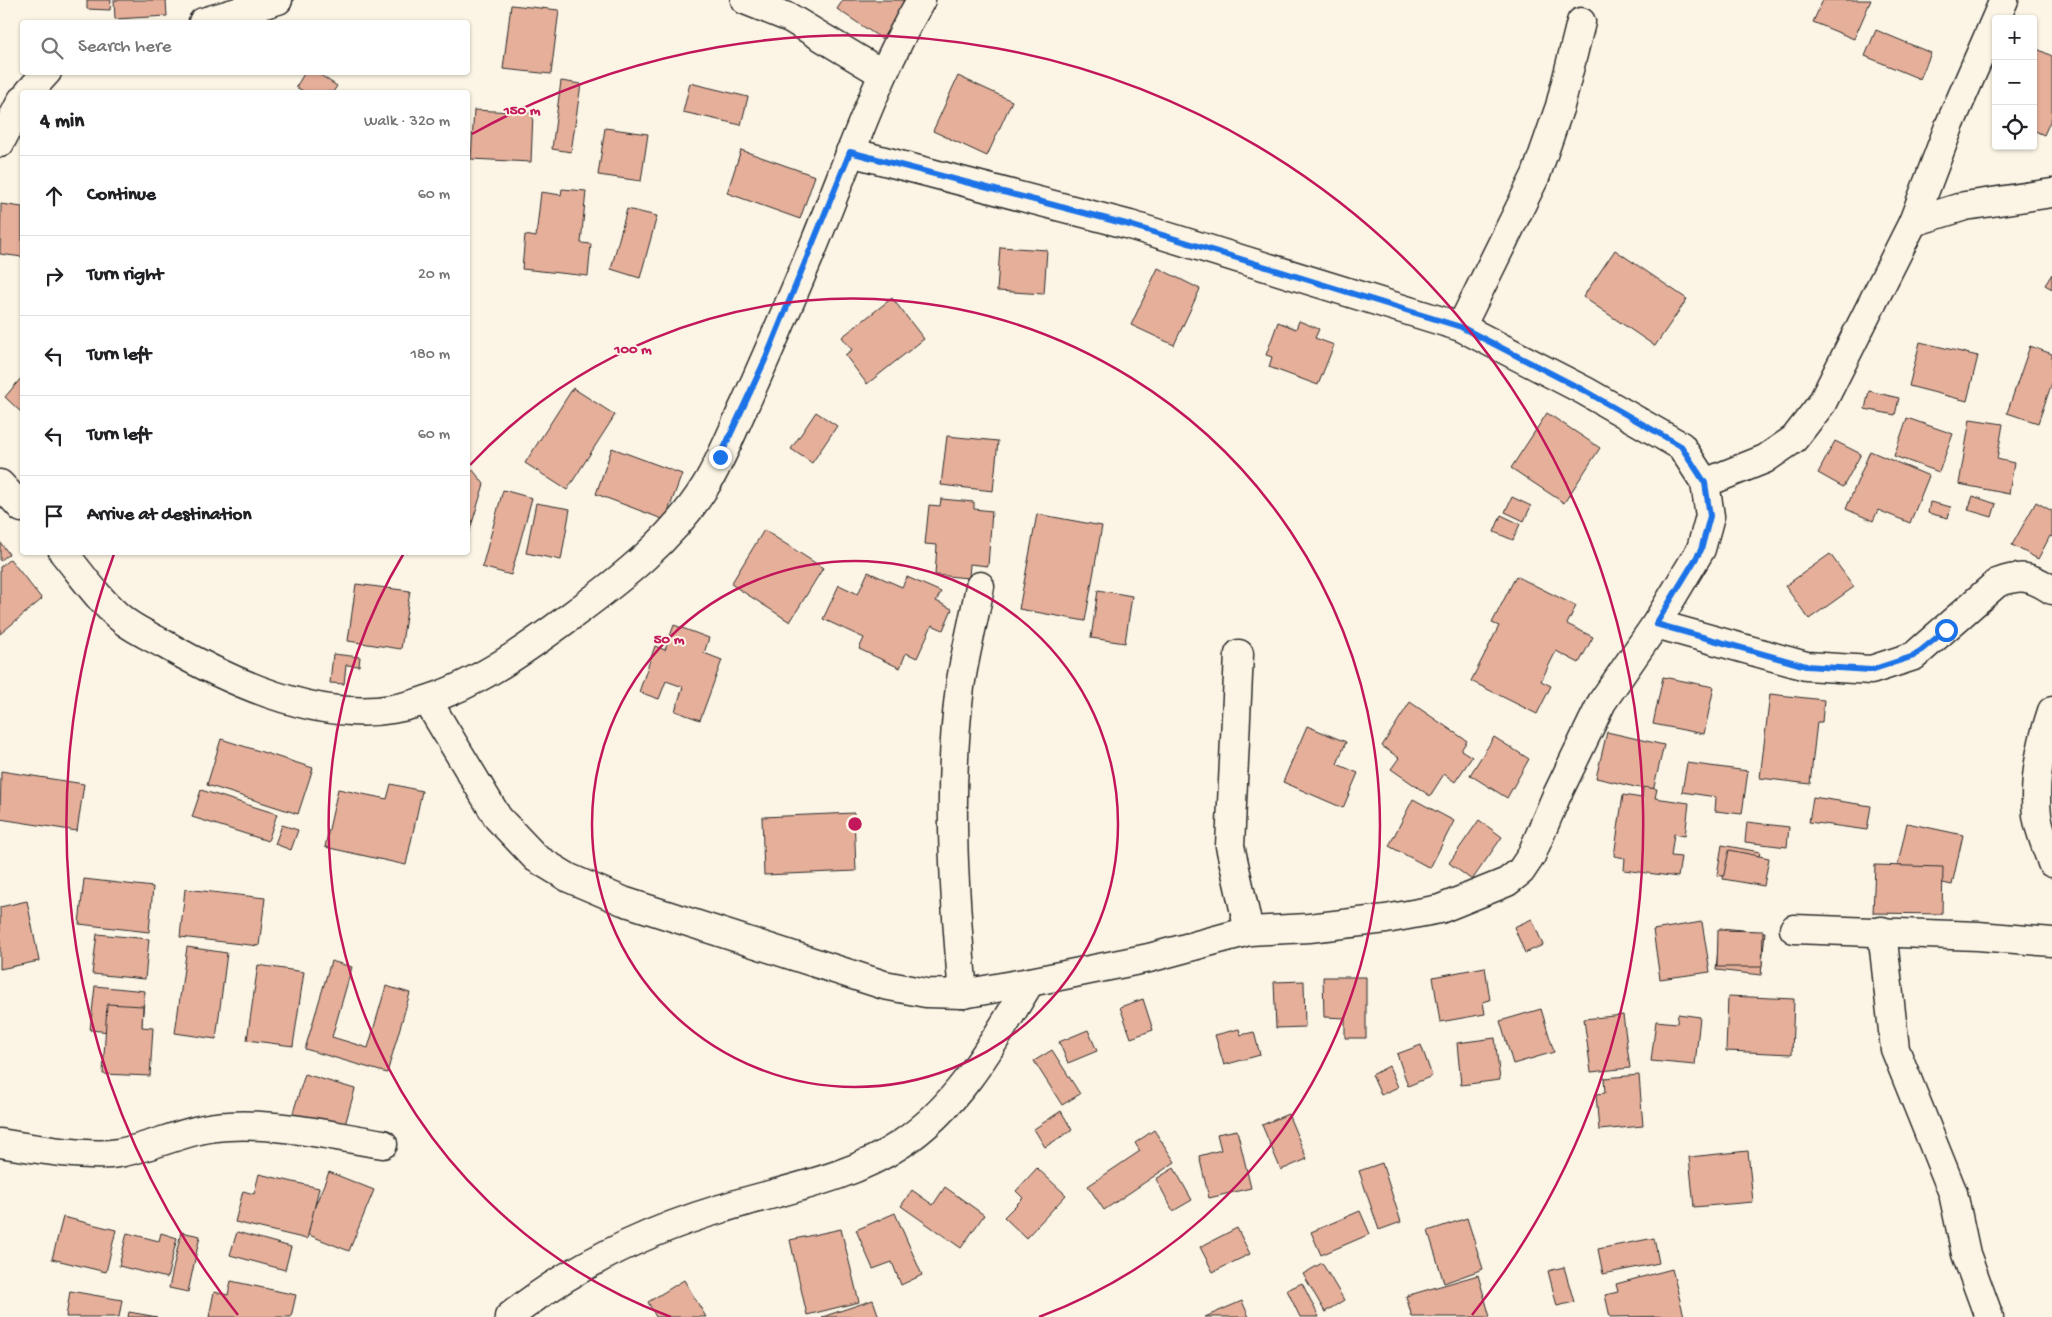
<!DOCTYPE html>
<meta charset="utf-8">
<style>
body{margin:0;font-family:"Gochi Hand",sans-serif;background:#f6f6f6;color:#202124}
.controls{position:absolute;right:15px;top:15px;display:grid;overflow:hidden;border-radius:5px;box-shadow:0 1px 4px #0004}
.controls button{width:45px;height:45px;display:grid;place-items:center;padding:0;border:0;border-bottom:1px solid #e0e0e0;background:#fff;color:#202124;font:25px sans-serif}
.stop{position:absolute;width:15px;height:15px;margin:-11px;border:4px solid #1a73e8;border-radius:50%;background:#fff}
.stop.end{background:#1a73e8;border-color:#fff;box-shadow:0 1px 5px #0008}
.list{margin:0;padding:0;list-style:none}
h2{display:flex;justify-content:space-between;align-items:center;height:65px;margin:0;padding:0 20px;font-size:21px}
h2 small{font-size:16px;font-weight:400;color:#757577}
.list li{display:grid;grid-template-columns:32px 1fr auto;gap:15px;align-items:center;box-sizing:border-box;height:80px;padding:0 20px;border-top:1px solid #e0e0e0}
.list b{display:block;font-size:19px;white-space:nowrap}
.list em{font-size:16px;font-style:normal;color:#757577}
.icon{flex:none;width:28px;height:28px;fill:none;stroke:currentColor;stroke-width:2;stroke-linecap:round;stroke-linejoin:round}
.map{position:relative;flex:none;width:2052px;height:1317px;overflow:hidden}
.search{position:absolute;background:#fff;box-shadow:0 1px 4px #0004;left:20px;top:20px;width:450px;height:55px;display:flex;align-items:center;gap:12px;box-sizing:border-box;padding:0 18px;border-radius:5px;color:#757577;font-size:19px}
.panel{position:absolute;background:#fff;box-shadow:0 1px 4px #0004;left:20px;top:90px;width:450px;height:465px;border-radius:5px}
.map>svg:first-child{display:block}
</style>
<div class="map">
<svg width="2052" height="1317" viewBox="0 0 2052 1317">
<rect width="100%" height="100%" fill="#fcf5e5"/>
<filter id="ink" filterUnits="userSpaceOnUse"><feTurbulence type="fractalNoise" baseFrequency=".02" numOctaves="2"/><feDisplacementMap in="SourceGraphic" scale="10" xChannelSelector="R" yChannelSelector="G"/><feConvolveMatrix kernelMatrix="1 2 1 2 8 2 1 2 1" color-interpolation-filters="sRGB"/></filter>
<g filter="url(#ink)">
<!-- building -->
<g fill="#e5af9a" stroke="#2b2b2b">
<path d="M87,0H111L110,10L87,9Z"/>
<path d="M114,0H166L167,16L115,19Z"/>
<path d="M843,0H907L882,39L837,9Z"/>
<path d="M1823,0H1871L1854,39L1813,22Z"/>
<path d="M511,5L559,10L551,74L503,69Z"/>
<path d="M1876,30L1931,53L1920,79L1865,56Z"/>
<path d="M2033,47L2052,56V117L2044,135L2033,130Z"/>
<path d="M305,72H316L337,86L333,92H305L296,87Z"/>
<path d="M958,76L1012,101L987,156L933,131Z"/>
<path d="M561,81L581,84L571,152L552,149Z"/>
<path d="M690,83L748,97L741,125L683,112Z"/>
<path d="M474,110L533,113L531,162L471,159Z"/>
<path d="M605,128L648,134L641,181L598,175Z"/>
<path d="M741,150L815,176L800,219L727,193Z"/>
<path d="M562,189L586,191L581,243L591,244L588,276L522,269L525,235L536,237L541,192L561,195Z"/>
<path d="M1,204L22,207V257L0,254Z"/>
<path d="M627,209L657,216L640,278L611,269Z"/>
<path d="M1000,247L1047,250L1044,294L997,291Z"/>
<path d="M1615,250L1687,299L1655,346L1583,297Z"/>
<path d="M1158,268L1200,289L1174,345L1131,325Z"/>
<path d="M2052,274V289L2045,285Z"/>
<path d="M892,298L924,339L867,384L845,355L852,350L842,337Z"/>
<path d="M1299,321L1319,329L1315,338L1334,345L1318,385L1269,367L1272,357L1266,355L1278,322L1296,329Z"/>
<path d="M1920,342L1978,356L1967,401L1909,386Z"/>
<path d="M2030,346L2052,354V383L2038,423L2007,413Z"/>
<path d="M22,377V413L5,397Z"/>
<path d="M573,388L615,415L567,490L525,463Z"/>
<path d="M1869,391L1899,398L1895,415L1865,409Z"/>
<path d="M816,412L837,426L812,463L791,449Z"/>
<path d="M1547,413L1600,448L1564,503L1511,468Z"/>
<path d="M1907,418L1953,434L1939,472L1894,456Z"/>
<path d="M1970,419L2003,424L1997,459L2014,463L2009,494L1959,484Z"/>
<path d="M947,436L998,441L993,491L941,485Z"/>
<path d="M1835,441L1861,454L1843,487L1818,473Z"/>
<path d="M612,448L682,474L665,520L596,494Z"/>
<path d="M1870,451L1929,476L1910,523L1878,510L1873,521L1846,509Z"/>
<path d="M468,464L484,484L469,533H468Z"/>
<path d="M503,490L532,498L511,575L482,567Z"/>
<path d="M1973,496L1996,504L1992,517L1968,510Z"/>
<path d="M1512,497L1531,506L1524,521L1505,512Z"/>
<path d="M941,499L974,502V509L992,511L988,566L970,564L969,578L935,575L937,545L925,544L929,505L940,506Z"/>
<path d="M1930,502L1951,507L1948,518L1928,513Z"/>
<path d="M2036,502L2052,511V537L2050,536L2038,559L2012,545Z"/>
<path d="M536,503L570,509L561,560L526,553Z"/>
<path d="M1037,514L1102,526L1085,621L1019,609Z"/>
<path d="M1501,515L1520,524L1513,540L1494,532Z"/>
<path d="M764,530L823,568L790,622L731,584Z"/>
<path d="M0,542L9,554L0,561Z"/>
<path d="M1830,554L1854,587L1809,619L1785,586Z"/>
<path d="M10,559L42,599L0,634V567Z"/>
<path d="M868,572L902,587L907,577L941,592L936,601L952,609L943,630L932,625L917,658L906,653L900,668L859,649L864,638L823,619L839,585L858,594Z"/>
<path d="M1516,576L1576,606L1567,624L1593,637L1579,663L1556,651L1541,681L1551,686L1537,714L1471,681L1499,626L1492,623Z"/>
<path d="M356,584L410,591L401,649L348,641Z"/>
<path d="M1098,590L1132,596L1125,643L1091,638Z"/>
<path d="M674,625L709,638L704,653L722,660L700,720L675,711L683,687L666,681L659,699L639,692L655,646L665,650Z"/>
<path d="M333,654L360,657L359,666L346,665L344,684L330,683Z"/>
<path d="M1663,677L1714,687L1704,734L1653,724Z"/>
<path d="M1770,694L1824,700L1822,722H1817L1810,784L1760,778Z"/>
<path d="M1410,702L1467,741L1461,750L1472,757L1455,782L1444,774L1430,796L1391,769L1399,758L1382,746Z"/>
<path d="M1307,726L1346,742L1337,764L1358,773L1343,808L1283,782Z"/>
<path d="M1607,732L1664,745L1653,791L1596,778Z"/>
<path d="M1494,737L1529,759L1507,798L1470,775Z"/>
<path d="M221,739L313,768L298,814L207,785Z"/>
<path d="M1687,763L1748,771L1742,814L1715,811L1716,797L1682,792Z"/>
<path d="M1,771L84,784L77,831L0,819Z"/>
<path d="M391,784L422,791L406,865L325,847L338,789L387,799Z"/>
<path d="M1643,787L1657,789L1655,798L1689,803L1685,836L1674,834L1671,856L1681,857L1678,877L1624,870L1625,858L1614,856L1623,795L1642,798Z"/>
<path d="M201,790L277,814L268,841L192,817Z"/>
<path d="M1813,797L1871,806L1867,830L1809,822Z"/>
<path d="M1413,799L1454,821L1430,868L1389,846Z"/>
<path d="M854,813L856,871L764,875L762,817Z"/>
<path d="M1479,820L1502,837L1472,880L1449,863Z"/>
<path d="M1747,822L1789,827L1787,847L1745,842Z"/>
<path d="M1907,823L1963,835L1952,885L1896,873Z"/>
<path d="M282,825L298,830L291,850L275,844Z"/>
<path d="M1722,845L1760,852L1754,882L1717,875Z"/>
<path d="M1729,850L1769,858L1764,886L1723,879Z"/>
<path d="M1875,865L1943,867L1942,914L1873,913Z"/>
<path d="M84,879L153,887L149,932L79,924Z"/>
<path d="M185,889L265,898L259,946L180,937Z"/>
<path d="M27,901L39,961L0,969V907Z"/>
<path d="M1532,919L1543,945L1525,953L1514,927Z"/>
<path d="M1702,922L1710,972L1660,979L1653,930Z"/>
<path d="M1720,928L1765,932L1761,975L1716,970Z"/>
<path d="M1718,930L1763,931L1762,967H1717Z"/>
<path d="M97,934L149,939L145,979L92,974Z"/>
<path d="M187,947L227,953L216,1039L175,1033Z"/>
<path d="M331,961L352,967L332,1037L368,1048L386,986L410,993L387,1073L305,1049Z"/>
<path d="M258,965L304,972L293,1046L247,1040Z"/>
<path d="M1485,967L1490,1000L1483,1002L1485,1014L1440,1022L1433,977Z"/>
<path d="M1323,977H1366V1038H1345V1018L1324,1017Z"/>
<path d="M1304,981L1305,1027L1276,1028L1274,982Z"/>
<path d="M95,986L145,991L141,1035L90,1030Z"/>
<path d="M1728,996L1794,999L1792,1054L1726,1051Z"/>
<path d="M1143,999L1153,1030L1131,1038L1120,1007Z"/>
<path d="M107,1004L143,1006L142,1027L153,1028L150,1076L103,1074Z"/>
<path d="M1541,1009L1554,1052L1513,1064L1500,1021Z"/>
<path d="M1678,1014L1700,1017L1695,1065L1651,1061L1656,1021L1677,1023Z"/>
<path d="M1623,1015L1630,1068L1591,1072L1584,1019Z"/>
<path d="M1239,1029L1241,1035L1254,1032L1260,1055L1224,1065L1215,1035Z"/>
<path d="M1088,1030L1097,1051L1068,1063L1059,1042Z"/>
<path d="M1495,1038L1500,1080L1461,1085L1457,1043Z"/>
<path d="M1421,1045L1432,1076L1408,1086L1397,1054Z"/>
<path d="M1052,1050L1080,1094L1062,1105L1034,1061Z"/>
<path d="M1389,1066L1398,1087L1381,1095L1372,1075Z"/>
<path d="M305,1074L355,1089L343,1132L292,1116Z"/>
<path d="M1639,1075L1643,1126L1599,1130L1596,1094L1605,1093L1604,1078Z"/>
<path d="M1061,1111L1072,1130L1045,1147L1034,1129Z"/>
<path d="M1288,1114L1307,1159L1281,1170L1262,1125Z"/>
<path d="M1154,1130L1175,1162L1104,1210L1088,1186L1140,1151L1135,1143Z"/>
<path d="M1237,1130L1251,1188L1209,1198L1199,1156L1221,1150L1217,1134Z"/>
<path d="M1748,1151L1753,1202L1694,1207L1689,1157Z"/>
<path d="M1382,1163L1401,1222L1379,1230L1359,1171Z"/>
<path d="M1037,1168L1066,1195L1026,1238L1004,1217L1023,1198L1016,1191Z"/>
<path d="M1174,1168L1192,1200L1173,1211L1156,1179Z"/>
<path d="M329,1172L374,1190L349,1251L304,1233Z"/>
<path d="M259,1174L319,1188L307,1239L235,1222L243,1191L254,1194Z"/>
<path d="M945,1187L984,1215L961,1248L901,1206L912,1190L933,1205Z"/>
<path d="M1360,1211L1370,1234L1321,1255L1311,1232Z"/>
<path d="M895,1213L922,1275L901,1285L892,1262L873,1269L856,1230Z"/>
<path d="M63,1217L116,1230L106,1272L52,1259Z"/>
<path d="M1467,1218L1483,1269L1444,1283L1428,1231Z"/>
<path d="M1237,1228L1250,1254L1213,1272L1200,1247Z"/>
<path d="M841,1229L859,1302L807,1315L790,1240Z"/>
<path d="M181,1232L200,1236L188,1292L169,1288Z"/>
<path d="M237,1232L291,1247L285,1270L230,1255Z"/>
<path d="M127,1233L159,1241L161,1233L177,1238L167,1278L119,1266Z"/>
<path d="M1654,1238L1659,1263L1603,1274L1598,1249Z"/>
<path d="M1322,1263L1344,1300L1325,1312L1303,1274Z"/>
<path d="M1564,1267L1574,1302L1557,1306L1548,1271Z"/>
<path d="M1672,1269L1684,1316L1610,1317L1605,1295L1618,1292L1616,1284Z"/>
<path d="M1478,1275L1490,1317H1412L1406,1296Z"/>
<path d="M684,1280L706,1317H656L648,1302Z"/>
<path d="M231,1281L296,1295L291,1317H209L214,1292L228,1295Z"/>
<path d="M1302,1283L1319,1317H1300L1287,1290Z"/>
<path d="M70,1291L122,1300L119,1317H66Z"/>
<path d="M873,1300L879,1317H822Z"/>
<path d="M1242,1301L1249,1317H1205Z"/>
<path d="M129,1312L157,1317H128Z"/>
</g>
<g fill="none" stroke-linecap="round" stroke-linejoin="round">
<!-- street casing -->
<g stroke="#2b2b2b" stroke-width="31">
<g id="street">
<path d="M745,0L790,18L883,74"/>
<path d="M203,22L278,0"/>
<path d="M29,92L47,72"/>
<path d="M0,143L22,100"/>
<path d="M1913,222L1965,206L2052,193"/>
<path d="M1461,327L1536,175L1560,106L1581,22"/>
<path d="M1705,483L1765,459L1794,439L1822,403L1913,222L1950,124L2004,0"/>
<path d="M0,484L22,508"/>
<path d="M63,552C82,575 100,602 124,621C136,630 151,637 164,644C228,681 317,722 392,709C460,697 517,656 571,616C621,579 673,539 706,485C722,459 733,429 746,402C770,348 794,294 816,240C849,159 877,76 921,0"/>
<path d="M1656,624L1806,666L1871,670L1914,656L1997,583C2022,574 2030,576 2052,590"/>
<path d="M1239,654L1230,846L1249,931"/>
<path d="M427,700L498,818L536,858L569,878L623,901L884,985L926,993L963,994L1030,982L1149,958L1249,931L1309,928L1386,919L1440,909L1507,882L1521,871L1531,856L1556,797L1602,702L1656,624L1701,549L1710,516L1705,483L1681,446L1585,391L1461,327L1130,225L850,152"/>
<path d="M2052,711C2041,744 2033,779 2037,815C2039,830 2047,848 2052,863"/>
<path d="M1794,929L1978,936L2052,942"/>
<path d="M1882,931L1895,1049L1953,1193L1966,1254L1989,1317"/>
<path d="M963,994C954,892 947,788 960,687C965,653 974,620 980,586"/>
<path d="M0,1143C29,1148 90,1158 118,1153C155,1147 190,1127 228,1126C280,1123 332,1136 383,1144"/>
<path d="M509,1317C571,1268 644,1232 720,1209C780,1190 848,1180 901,1144C959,1106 995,1040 1030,982"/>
</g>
</g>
<!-- street -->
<use href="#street" stroke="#fcf5e5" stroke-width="28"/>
</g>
</g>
<g fill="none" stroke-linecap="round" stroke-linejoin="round" filter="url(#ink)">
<!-- route -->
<path stroke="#1a73e8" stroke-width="6" d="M720,457L766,358L850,152L1130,225L1461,327L1585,391L1681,446L1705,483L1710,516L1701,550L1656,624L1806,666L1871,670L1914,656L1946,630"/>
</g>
<!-- distance rings -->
<g fill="none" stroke="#c2185b" stroke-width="2.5">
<circle cx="855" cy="824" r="263"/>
<path d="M671 1317A526 526 0 0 1 404 553M470 465A526 526 0 1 1 1039 1317"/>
<path d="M238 1315A789 789 0 0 1 114 554M472 134A789 789 0 0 1 1472 1315"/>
</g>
<circle cx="855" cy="824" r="8" fill="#c2185b" stroke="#fcf5e5" stroke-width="2.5"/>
<g font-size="15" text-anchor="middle" font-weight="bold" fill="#c2185b" stroke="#fcf5e5" stroke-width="4" stroke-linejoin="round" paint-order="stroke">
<text x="522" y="114">150 m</text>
<text x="633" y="353">100 m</text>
<text x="669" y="643">50 m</text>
</g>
</svg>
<div class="controls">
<button>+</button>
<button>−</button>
<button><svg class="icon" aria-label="locate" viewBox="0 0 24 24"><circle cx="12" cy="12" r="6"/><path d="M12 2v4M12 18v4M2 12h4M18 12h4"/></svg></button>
</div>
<div class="stop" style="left:1946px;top:630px"></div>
<div class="stop end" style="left:720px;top:457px"></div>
<div class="search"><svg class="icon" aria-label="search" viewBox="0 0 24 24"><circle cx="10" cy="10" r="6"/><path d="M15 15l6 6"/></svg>Search here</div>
<section class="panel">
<h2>4 min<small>Walk · 320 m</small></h2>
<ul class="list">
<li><svg class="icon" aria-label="ahead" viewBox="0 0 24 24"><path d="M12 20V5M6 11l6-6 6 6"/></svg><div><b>Continue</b></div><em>60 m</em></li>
<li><svg class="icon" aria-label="right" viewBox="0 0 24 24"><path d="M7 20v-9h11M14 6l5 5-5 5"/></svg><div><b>Turn right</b></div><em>20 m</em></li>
<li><svg class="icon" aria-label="left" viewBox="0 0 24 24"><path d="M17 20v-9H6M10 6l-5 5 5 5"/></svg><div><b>Turn left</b></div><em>180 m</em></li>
<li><svg class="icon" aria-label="left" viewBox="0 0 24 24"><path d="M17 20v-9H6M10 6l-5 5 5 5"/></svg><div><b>Turn left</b></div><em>60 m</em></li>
<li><svg class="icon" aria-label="arrive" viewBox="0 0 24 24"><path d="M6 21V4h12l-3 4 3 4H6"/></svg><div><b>Arrive at destination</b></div></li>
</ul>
</section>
</div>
